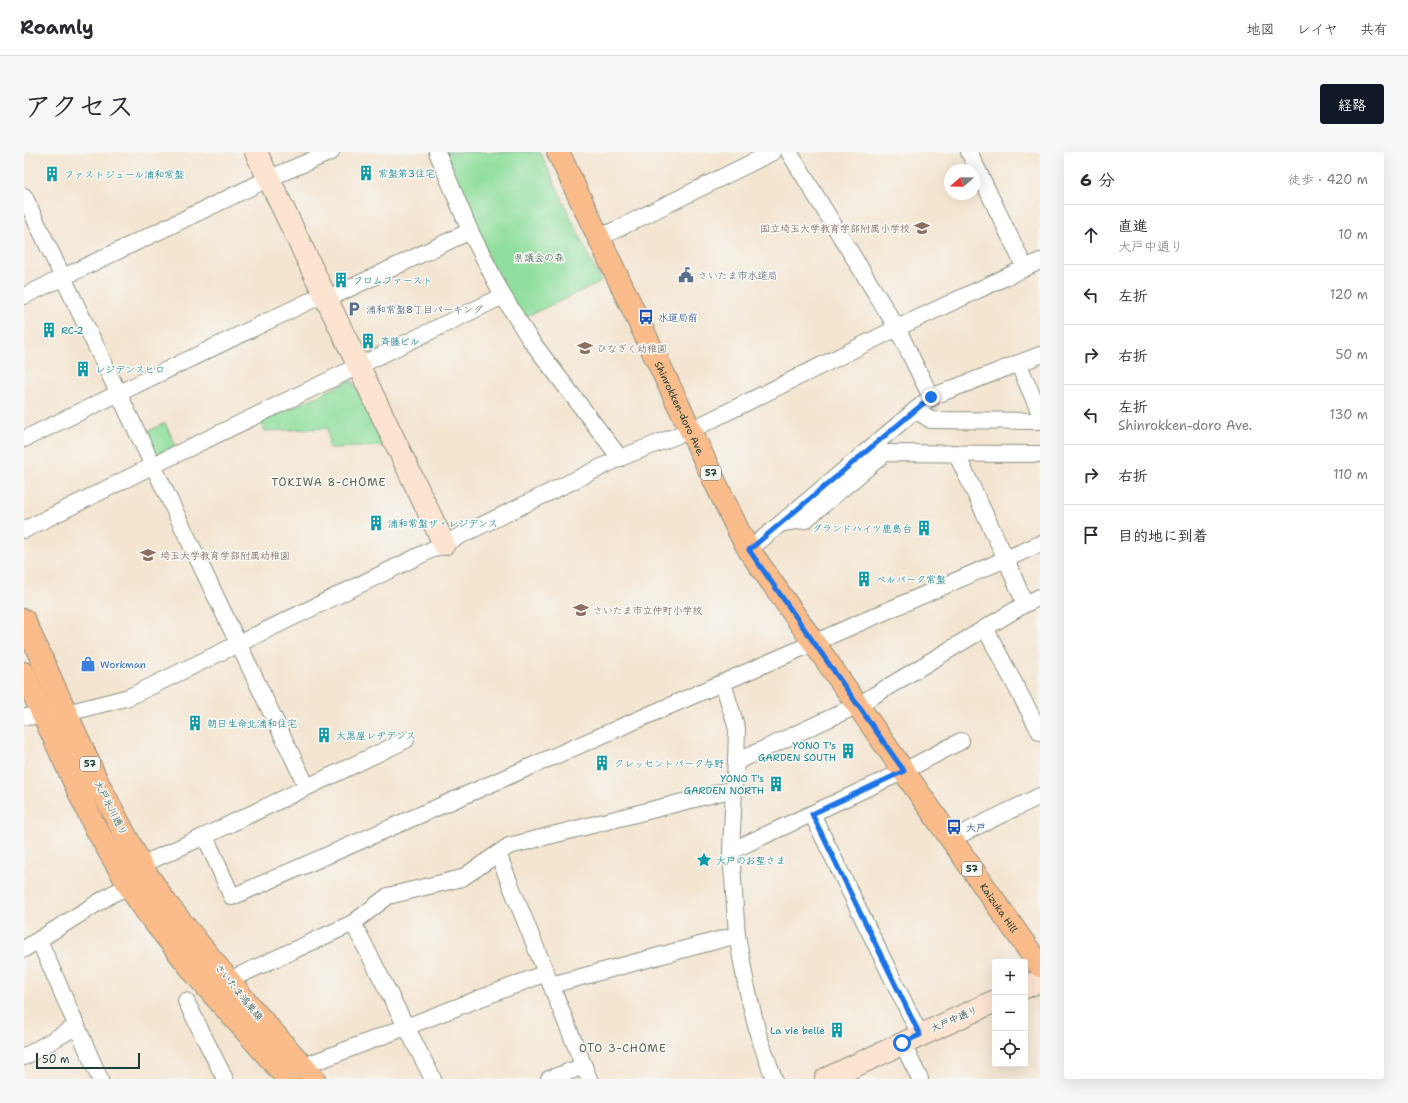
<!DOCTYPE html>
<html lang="ja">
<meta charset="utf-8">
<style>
body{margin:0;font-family:"Shantell Sans","Klee One",sans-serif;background:#f7f7f7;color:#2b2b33}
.controls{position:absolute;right:12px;bottom:12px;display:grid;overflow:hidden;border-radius:4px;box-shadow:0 4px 16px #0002}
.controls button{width:36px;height:36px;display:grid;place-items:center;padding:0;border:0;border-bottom:1px solid #e1e1e2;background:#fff;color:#2b2b33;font:20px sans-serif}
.compass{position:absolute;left:920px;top:12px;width:36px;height:36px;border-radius:50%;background:#fff;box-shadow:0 4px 16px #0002;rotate:250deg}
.scale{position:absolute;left:12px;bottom:10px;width:104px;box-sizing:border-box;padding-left:4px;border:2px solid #1f3d34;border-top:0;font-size:11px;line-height:14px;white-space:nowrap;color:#1f3d34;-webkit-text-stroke:3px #f6f6f2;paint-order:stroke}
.stop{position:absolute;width:12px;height:12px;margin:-9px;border:3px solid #1a73e8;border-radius:50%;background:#fff}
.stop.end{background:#1a73e8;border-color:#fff;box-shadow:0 1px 4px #0008}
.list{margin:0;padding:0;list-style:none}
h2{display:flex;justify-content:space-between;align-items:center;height:52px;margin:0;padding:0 16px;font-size:17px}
h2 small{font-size:13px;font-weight:400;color:#7c7c81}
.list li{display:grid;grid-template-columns:26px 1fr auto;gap:12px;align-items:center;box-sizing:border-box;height:60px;padding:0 16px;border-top:1px solid #e1e1e2}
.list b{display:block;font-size:15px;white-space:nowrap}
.list p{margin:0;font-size:13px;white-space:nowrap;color:#7c7c81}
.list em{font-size:13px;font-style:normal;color:#7c7c81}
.icon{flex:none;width:22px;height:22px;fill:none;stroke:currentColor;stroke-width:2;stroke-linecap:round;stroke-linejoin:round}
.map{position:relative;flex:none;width:1016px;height:927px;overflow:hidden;border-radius:4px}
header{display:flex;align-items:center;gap:24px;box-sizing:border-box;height:56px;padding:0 20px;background:#fff;border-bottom:1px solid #e1e1e2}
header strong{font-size:19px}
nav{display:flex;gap:22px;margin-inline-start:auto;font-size:14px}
.intro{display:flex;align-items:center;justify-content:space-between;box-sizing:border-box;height:96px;padding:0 24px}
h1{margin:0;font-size:28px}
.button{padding:10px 18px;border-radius:4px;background:#111827;color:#fff;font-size:14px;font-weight:700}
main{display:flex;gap:24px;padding:0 24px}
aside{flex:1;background:#fff;border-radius:4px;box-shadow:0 4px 16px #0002}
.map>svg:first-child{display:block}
</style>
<header>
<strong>Roamly</strong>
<nav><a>地図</a><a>レイヤ</a><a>共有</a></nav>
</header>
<div class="intro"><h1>アクセス</h1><a class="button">経路</a></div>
<main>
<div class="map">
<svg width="1016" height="927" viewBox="0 0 1016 927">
<rect width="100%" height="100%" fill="#f6f6f2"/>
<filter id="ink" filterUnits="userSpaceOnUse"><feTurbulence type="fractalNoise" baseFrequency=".025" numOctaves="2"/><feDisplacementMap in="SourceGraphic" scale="8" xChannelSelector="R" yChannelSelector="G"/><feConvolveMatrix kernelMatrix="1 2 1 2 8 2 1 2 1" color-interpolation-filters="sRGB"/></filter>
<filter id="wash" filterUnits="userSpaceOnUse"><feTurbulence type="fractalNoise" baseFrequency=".012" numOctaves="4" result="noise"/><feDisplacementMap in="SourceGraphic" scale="16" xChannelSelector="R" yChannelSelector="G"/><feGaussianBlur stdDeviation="0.9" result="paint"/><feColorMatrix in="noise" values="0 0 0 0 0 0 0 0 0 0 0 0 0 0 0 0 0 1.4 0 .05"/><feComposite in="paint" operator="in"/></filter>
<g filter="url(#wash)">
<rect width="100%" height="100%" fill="#f4e5d1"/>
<!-- green -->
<g fill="#91df9e" stroke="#588e69">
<path d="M417,0H516L577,130L499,166L475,129Z"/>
<path d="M328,228L360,294L305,296L304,276L241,279L237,270Z"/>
<path d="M141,271L152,294L132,303L121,281Z"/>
</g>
</g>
<g filter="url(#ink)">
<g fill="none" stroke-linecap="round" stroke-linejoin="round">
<!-- street casing -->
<g stroke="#8a9182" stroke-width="18">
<g id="street">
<path d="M413,0L446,79L479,144L505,186L596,306"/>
<path d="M765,0L873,176L907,245"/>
<path d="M945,0L1001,116"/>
<path d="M0,44L283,635"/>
<path d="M575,86L749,0"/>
<path d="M0,144L246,26L307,0"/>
<path d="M303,147L446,79"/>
<path d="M994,211L1016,261"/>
<path d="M891,258L907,268L1016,269"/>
<path d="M0,287L300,142"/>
<path d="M932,301L982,407L1001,452"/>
<path d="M758,371L781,368L861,301L1016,302"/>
<path d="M0,378L130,313L479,144"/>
<path d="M725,398L907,245L1016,203"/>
<path d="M961,476L1016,580"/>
<path d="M699,531L713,577L712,610L710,637L707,699L713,783L722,832L734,882L750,927"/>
<path d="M0,565L43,561L105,545L596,306L667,278L873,176L1016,109"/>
<path d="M382,588L181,684L208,745L1016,392"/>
<path d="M712,610L834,553L1001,452L1016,445"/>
<path d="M788,662L896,883"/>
<path d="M927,687L1016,644"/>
<path d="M707,699L880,619L937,589"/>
<path d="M474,702L565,927"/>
<path d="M118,715L128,708L181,684"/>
<path d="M329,771L409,927"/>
<path d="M15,788L76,927"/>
<path d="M0,797L88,742L105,734"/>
<path d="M205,828L329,771L364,744L438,726L485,694L710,637"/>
<path d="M527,833L713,783"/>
<path d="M162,849L201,927"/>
<path d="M878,891L896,927"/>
<path d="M0,905L53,874"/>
<path d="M278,915L522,821"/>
<path d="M525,927L560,914"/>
</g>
</g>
<!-- secondary casing -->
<g stroke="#8a9182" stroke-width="24">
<g id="secondary">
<path d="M232,0L420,392"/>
<path d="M1001,835L1016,829"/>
<path d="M802,927L971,849"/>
</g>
</g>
<!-- primary casing -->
<g stroke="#8a9182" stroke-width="24">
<g id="primary">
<path id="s1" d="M534,0L714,378L725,398L1016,814"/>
<path d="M0,468L73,629L118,715L142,751L223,851L290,927"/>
<path d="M0,521L70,673L105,734L124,762L174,825L264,927"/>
</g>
</g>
<!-- street -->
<use href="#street" stroke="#fff" stroke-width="16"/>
<!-- secondary -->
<use href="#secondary" stroke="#fde4d1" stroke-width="22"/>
<!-- primary -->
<use href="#primary" stroke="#fabc8b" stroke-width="22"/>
</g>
</g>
<g fill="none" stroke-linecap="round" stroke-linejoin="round" filter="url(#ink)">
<!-- route -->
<path stroke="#1a73e8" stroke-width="5" d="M878,891L896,883L788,662L880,619L725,398L907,245"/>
</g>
<!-- icons -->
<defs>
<g id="building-bare" transform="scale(1.2)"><path d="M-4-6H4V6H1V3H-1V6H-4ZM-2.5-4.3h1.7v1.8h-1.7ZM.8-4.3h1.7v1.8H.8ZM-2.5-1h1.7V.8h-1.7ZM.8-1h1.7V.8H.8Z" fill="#0f9aa8" stroke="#f6f6f2" stroke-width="2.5" paint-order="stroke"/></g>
<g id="school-bare" transform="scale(1.2)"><path d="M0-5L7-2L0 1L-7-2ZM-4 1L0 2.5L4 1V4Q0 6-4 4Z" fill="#8d6e63" stroke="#f6f6f2" stroke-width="2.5" paint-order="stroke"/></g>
<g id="civic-bare" transform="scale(1.2)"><path d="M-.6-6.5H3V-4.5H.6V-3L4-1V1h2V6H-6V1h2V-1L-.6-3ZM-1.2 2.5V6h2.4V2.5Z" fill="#5c6f8a" stroke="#f6f6f2" stroke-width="2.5" paint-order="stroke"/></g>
<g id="parking-bare" transform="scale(1.2)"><path d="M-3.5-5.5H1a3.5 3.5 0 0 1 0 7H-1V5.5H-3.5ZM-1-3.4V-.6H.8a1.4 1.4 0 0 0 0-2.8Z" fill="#5c6f8a" stroke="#f6f6f2" stroke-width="2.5" paint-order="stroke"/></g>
<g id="bus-bare" transform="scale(1.2)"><path d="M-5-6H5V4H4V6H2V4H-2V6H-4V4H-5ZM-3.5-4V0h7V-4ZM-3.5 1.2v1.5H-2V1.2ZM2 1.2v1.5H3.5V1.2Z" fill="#1a4fb4" stroke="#f6f6f2" stroke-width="2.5" paint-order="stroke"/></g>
<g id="shop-bare" transform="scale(1.2)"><path d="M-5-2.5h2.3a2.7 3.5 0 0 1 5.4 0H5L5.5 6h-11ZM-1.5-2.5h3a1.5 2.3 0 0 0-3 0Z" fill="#3f7fe0" stroke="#f6f6f2" stroke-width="2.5" paint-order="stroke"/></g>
<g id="sight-bare" transform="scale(1.2)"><path d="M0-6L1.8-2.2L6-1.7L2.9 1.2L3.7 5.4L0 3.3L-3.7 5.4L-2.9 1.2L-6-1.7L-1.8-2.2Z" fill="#0f9aa8" stroke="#f6f6f2" stroke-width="2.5" paint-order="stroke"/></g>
</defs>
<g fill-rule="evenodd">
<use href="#building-bare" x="342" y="21"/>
<use href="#building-bare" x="28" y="22"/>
<use href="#school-bare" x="898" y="76"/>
<use href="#civic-bare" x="662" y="123"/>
<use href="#building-bare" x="317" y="128"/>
<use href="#parking-bare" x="330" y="157"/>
<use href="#bus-bare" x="622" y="165"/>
<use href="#building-bare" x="25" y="178"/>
<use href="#building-bare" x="344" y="189"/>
<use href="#school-bare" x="561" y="196"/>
<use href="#building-bare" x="59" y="217"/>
<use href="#building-bare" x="352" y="371"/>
<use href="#building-bare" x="900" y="376"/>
<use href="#school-bare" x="124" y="403"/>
<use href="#building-bare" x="840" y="427"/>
<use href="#school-bare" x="557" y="458"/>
<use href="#shop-bare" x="64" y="512"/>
<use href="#building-bare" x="171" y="571"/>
<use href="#building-bare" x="300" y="583"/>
<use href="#building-bare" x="824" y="599"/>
<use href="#building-bare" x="578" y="611"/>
<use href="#building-bare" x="752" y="632"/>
<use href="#bus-bare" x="930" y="675"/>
<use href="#sight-bare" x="680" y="708"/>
<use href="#building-bare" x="813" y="878"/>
</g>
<g text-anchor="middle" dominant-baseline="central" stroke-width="3.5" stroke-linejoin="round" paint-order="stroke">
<!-- shield labels -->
<g fill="#f6f6f2" stroke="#60746d" stroke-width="1">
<rect x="677" y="314" width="20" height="14" rx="3"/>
<rect x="56" y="605" width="20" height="14" rx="3"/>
<rect x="938" y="710" width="20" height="14" rx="3"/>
</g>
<g font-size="9" font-weight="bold" fill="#1f3d34">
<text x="687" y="321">57</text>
<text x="66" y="612">57</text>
<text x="948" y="717">57</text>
</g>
<!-- culture labels -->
<g font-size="10" fill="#0d838f" stroke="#f6f6f2" text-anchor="start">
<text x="354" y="21">常盤第3住宅</text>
<text x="40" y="22">ファストジュール浦和常盤</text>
<text x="329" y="128">フロムファースト</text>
<text x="37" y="178">RC-2</text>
<text x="356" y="189">斉藤ビル</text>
<text x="71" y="217">レジデンスヒロ</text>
<text x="364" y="371">浦和常盤ザ・レジデンス</text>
<text x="888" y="376" text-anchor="end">グランドハイツ鹿島台</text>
<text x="852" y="427">ベルパーク常盤</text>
<text x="183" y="571">朝日生命北浦和住宅</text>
<text x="312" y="583">大黒屋レヂデンス</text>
<text x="812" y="593" text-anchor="end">YONO T's<tspan x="812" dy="12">GARDEN SOUTH</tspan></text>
<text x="590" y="611">クレッセントパーク与野</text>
<text x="740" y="626" text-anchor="end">YONO T's<tspan x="740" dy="12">GARDEN NORTH</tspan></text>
<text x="692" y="708">大戸のお聖さま</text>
<text x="801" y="878" text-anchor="end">La vie belle</text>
</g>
<!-- education labels -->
<g font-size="10" fill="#785e54" stroke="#f6f6f2" text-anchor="start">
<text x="886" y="76" text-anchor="end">国立埼玉大学教育学部附属小学校</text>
<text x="573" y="196">ひなぎく幼稚園</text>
<text x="136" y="403">埼玉大学教育学部附属幼稚園</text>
<text x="569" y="458">さいたま市立仲町小学校</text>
</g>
<!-- park labels -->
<g font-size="10" fill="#365d49" stroke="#f6f6f2">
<text x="515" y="105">県議会の森</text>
</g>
<!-- service labels -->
<g font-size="10" fill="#4e5e75" stroke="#f6f6f2" text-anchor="start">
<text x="674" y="123">さいたま市水道局</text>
<text x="342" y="157">浦和常盤8丁目パーキング</text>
</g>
<!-- transit labels -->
<g font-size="10" fill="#164399" stroke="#f6f6f2" text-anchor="start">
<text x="634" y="165">水道局前</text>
<text x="942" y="675">大戸</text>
</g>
<!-- street labels -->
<g font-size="10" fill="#1f3d34" stroke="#f6f6f2">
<text stroke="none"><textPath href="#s1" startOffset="284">Shinrokken-doro Ave.</textPath></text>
<text transform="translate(87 656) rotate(63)">大戸氷川通り</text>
<text stroke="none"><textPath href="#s1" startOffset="878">Kaizuka Hill</textPath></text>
<text transform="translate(215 840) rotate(51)">さいたま鴻巣線</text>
<text transform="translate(930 867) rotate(-24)">大戸中通り</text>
</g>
<!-- shop labels -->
<g font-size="10" fill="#366cbe" stroke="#f6f6f2" text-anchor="start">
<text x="76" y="512">Workman</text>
</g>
<!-- neighbourhood labels -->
<g font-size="11" letter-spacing="1" fill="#5f6651" stroke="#f6f6f2">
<text x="305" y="330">TOKIWA 8-CHOME</text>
<text x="599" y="896">OTO 3-CHOME</text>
</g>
</g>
</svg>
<div class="controls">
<button>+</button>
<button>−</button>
<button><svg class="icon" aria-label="locate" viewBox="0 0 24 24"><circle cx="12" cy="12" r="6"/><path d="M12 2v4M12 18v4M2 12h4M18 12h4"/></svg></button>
</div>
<svg class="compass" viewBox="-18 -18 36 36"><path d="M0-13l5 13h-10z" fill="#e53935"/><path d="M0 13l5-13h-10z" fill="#7c7c81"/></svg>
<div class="scale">50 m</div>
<div class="stop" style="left:878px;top:891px"></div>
<div class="stop end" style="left:907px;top:245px"></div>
</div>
<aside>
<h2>6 分<small>徒歩 · 420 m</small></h2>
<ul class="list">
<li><svg class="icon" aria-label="ahead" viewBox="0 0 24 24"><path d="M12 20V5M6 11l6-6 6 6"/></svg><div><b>直進</b><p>大戸中通り</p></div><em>10 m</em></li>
<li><svg class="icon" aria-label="left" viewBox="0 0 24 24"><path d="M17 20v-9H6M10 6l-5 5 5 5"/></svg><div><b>左折</b></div><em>120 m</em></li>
<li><svg class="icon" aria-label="right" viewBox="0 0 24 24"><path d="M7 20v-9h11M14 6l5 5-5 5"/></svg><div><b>右折</b></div><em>50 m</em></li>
<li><svg class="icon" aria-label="left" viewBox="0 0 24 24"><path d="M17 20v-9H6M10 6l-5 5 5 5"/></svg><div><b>左折</b><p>Shinrokken-doro Ave.</p></div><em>130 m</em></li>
<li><svg class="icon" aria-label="right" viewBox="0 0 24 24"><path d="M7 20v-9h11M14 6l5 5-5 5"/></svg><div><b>右折</b></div><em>110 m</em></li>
<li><svg class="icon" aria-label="arrive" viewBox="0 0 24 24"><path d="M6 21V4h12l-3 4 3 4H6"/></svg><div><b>目的地に到着</b></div></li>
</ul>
</aside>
</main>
